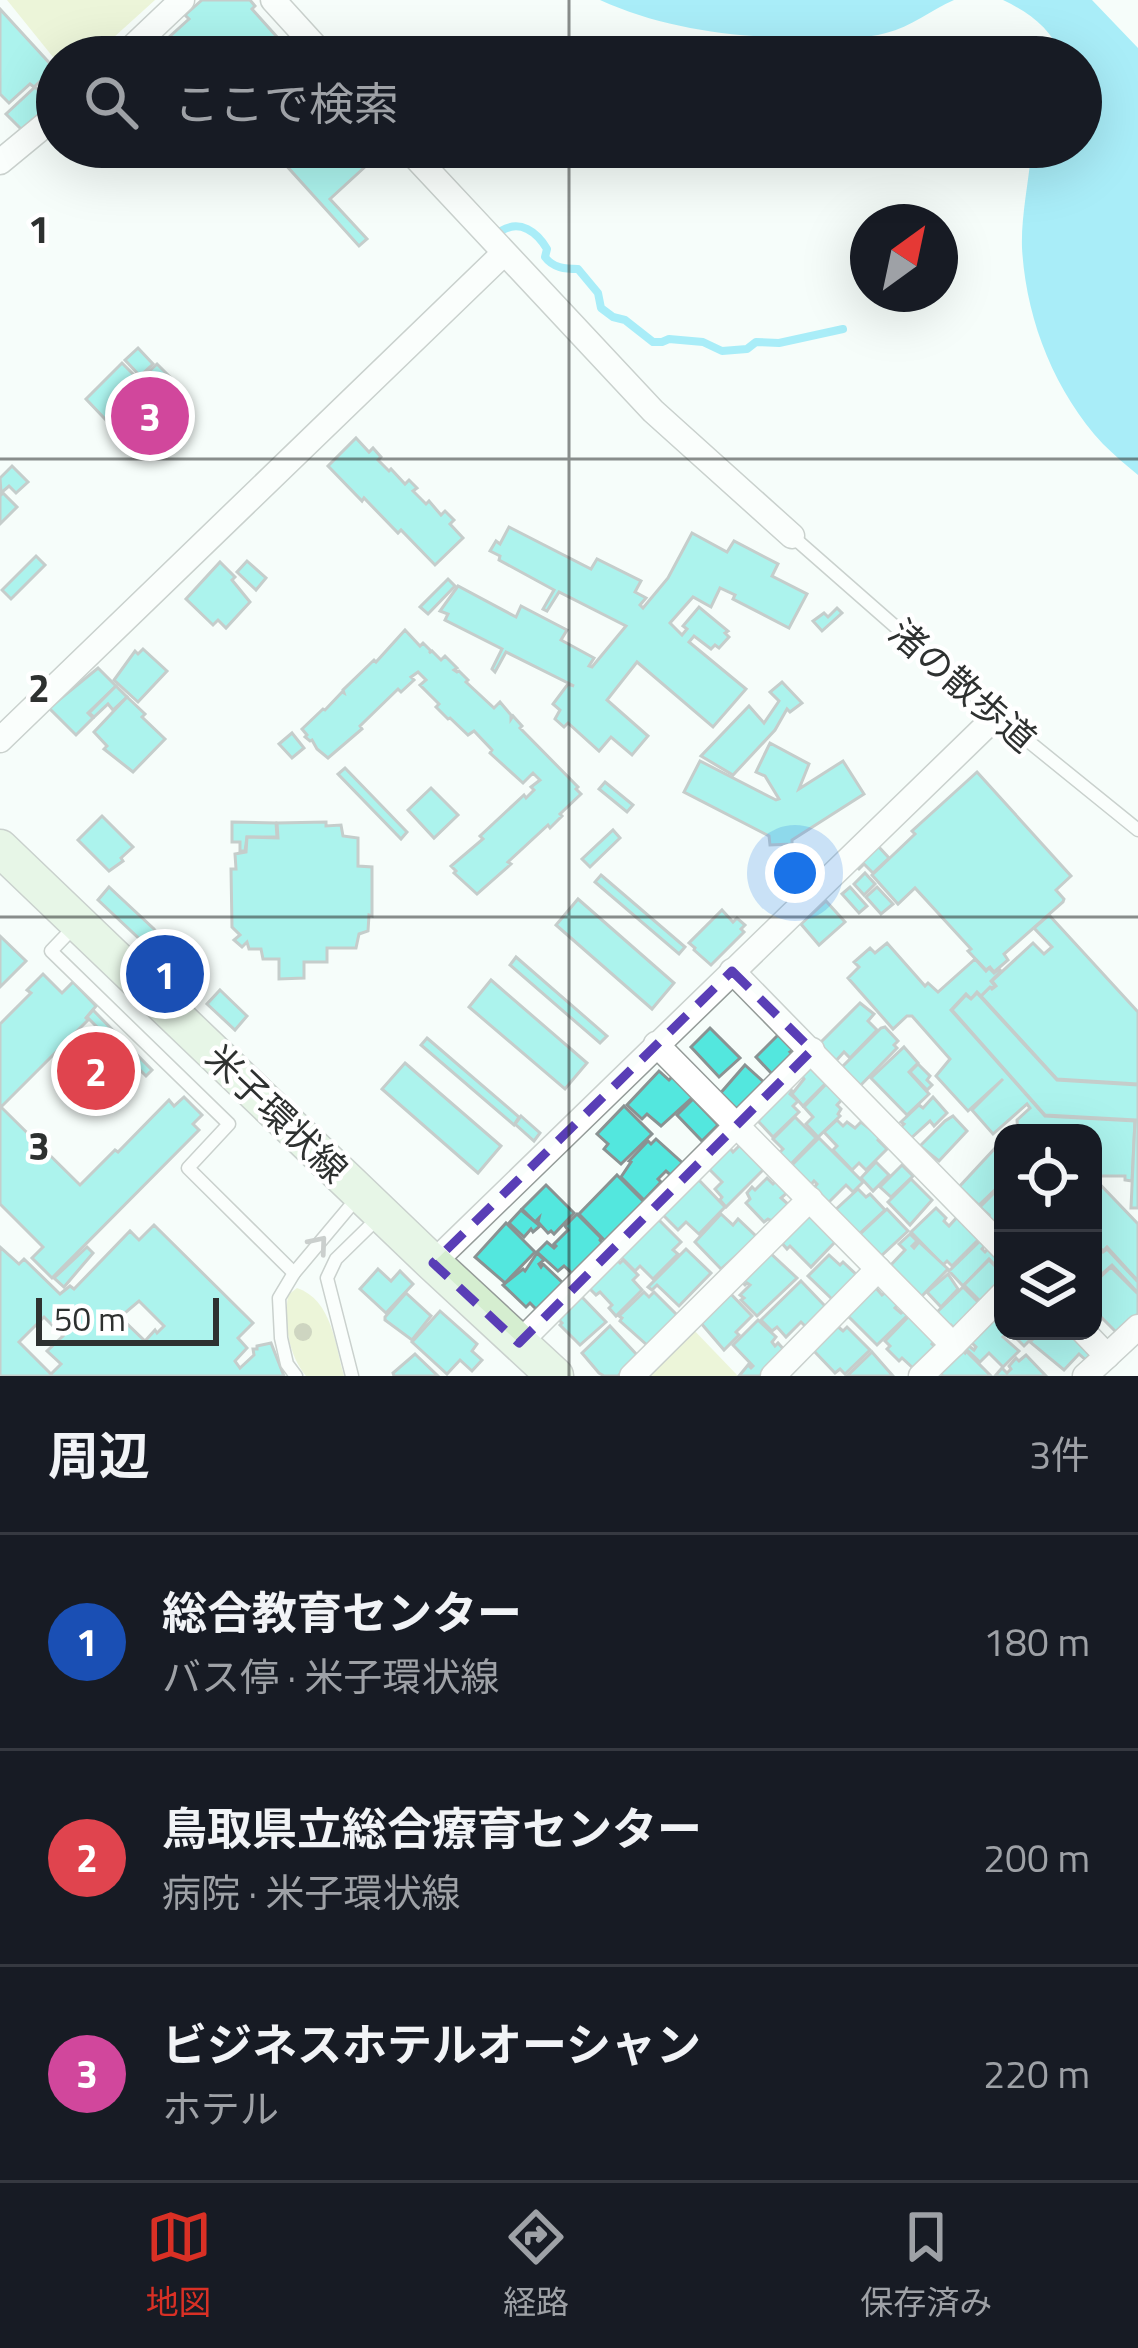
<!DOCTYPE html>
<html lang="ja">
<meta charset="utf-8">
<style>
body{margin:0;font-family:"Titillium Web","Noto Sans JP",sans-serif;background:#20242c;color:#f1f3f6}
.controls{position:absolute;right:36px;bottom:36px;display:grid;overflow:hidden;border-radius:24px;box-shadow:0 12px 48px #0002}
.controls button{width:108px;height:108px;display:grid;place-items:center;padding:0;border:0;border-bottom:3px solid #363941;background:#171b24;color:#f1f3f6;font:60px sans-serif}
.compass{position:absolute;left:850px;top:204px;width:108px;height:108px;border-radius:50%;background:#171b24;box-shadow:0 12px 48px #0002;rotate:33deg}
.scale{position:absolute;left:36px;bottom:30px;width:183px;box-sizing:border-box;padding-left:12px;border:6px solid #2e3130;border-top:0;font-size:33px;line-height:42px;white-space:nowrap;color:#2e3130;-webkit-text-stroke:9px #fff;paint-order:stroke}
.you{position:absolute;left:795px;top:873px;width:42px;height:42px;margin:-30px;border:9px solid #fff;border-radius:50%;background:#1a73e8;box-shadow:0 0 0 18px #1a73e833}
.badge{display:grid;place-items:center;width:78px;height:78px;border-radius:50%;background:#d93025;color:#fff;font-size:39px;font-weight:700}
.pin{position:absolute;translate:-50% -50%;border:6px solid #fff;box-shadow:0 3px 12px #0006}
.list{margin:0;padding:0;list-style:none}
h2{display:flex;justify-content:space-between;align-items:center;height:156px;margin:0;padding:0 48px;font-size:51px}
h2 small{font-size:39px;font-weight:400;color:#9ea1a6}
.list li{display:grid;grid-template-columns:78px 1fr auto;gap:36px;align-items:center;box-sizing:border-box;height:216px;padding:0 48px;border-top:3px solid #363941}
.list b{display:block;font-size:45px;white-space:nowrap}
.list p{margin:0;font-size:39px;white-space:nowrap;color:#9ea1a6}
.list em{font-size:39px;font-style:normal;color:#9ea1a6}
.icon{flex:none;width:66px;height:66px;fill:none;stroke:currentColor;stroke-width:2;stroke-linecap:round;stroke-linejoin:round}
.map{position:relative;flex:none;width:1138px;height:1376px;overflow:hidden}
.search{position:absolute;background:#171b24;box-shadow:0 12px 48px #0002;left:36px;right:36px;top:36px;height:132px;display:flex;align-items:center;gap:30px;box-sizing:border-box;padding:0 42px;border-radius:66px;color:#9ea1a6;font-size:45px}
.sheet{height:804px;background:#171b24}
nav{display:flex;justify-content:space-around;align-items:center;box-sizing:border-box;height:168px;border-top:3px solid #363941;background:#171b24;font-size:33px;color:#9ea1a6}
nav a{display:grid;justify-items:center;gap:6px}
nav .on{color:#d93025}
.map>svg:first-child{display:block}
</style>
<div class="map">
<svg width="1138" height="1376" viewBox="0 0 1138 1376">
<rect width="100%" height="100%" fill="#f6fdfa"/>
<!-- green -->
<g fill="#e1ebb1">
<path d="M7,0H155L92,57H57V62Z"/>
<path d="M297,1288C332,1300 335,1344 344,1376H306C288,1354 284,1323 288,1295Z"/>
<path d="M690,1326L738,1376H642Z"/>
</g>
<!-- water -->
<g fill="#4cdaf7">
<path d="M600,0H954C931,10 911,27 886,33C865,39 843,37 821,38C746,39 668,31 600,0Z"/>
<path d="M1003,0H1092L1138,48V475C1126,465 1114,455 1103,444C1054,391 1026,319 1022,248C1021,218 1028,185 1031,155L1034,147H1081V57H1062C1052,29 1030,13 1003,0Z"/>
</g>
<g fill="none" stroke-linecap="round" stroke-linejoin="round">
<!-- stream -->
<path stroke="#4cdaf7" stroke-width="8" d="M501,231C520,219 537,232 547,249L545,257C553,268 565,269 578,269L598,293L601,308L613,317L625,320L653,342H662L669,339L703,342L722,351L747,349L756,342L779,343L843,329"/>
</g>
<!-- building -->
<g fill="#53e7de" stroke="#8a9292" stroke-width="3" fill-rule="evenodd">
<path d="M202,0H250L255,6L252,9L295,57H147L189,19L185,15Z"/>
<path d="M0,9L54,68L34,87L30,84L9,103L0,94Z"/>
<path d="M35,87L53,105L24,132L6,114Z"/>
<path d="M302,147H373L379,154L330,199L367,239L359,246L284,163Z"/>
<path d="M138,348L153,364L140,376L125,360Z"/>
<path d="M122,363L145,386L147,384L156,393L154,396L179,421L141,457L86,399Z"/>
<path d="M157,364L173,380L159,394L143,377Z"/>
<path d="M356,438L369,452L373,448L381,457L378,460L389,471L391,469L405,484L409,480L417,488L413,491L426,504L429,501L441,515L445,511L454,520L450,524L463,538L435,565L401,530L398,533L364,498L362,501L328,466Z"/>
<path d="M12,466L28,482L16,493L9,486L1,493L0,478Z"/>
<path d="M3,493L17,507L0,524V496Z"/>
<path d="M509,527L591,569L597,559L641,581L635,592L646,598L640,605L643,608L668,578L692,533L727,552L734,541L778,564L772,576L807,594L789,628L733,599L735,595L720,588L711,607L693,597L670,623L682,635L687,629L683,626L699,607L728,631L725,633L729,637L719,648L715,645L711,649L694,636L689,642L746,689L713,727L637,662L607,700L648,736L632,755L611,737L599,751L568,723L564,727L555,719L560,710L553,704L568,684L574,686L506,652L495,672L492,669L502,649L445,620L448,614L440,611L458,586L516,617L521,606L567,630L561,640L594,658L589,666L592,667L626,626L559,592L547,611L543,609L554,590L499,560L500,556L490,551L496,541L500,544Z"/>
<path d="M36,556L45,565L11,599L2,590Z"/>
<path d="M247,561L266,578L256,590L237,572Z"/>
<path d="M220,562L235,577L232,580L250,602L226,628L218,620L213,625L186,599Z"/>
<path d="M448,579L455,586L428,614L420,607Z"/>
<path d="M837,608L842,613L822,631L813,621L824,613L828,617Z"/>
<path d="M405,630L420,646L423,643L431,651L429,653L432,651L441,660L445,656L457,668L454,670L457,672L459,671L468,680L466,682L494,708L500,702L511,715V719L513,716L522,726L520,728L578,787L576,789L581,794L560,814L562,816L550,828L548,825L508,862L511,864L477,894L454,873L456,871L451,866L483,839L480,836L524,795L526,798L534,790L531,787L540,780L533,773L523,783L490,753L492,750L474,731L468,735L450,718L448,719L436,707L439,704L420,685L426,680L418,672L411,677L414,680L401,692L398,689L360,726L362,729L328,758L317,749L312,740L310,741L305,737L307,735L302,729L323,709L325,710L342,692L344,693L343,690L374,660L376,662Z"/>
<path d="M143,649L167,671L138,702L114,680L135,651L138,654Z"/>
<path d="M98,668L116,686L88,713L93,718L76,735L49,708Z"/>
<path d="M782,682L802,703L790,712L787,709L775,730L733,775L701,756L749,706L764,723L779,701L770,692Z"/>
<path d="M116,686L127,697L113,710L108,704L94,717L89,713Z"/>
<path d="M127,697L145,714L142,717L165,739L133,772L104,749L107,746L94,732Z"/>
<path d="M292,733L304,748L292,758L279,744Z"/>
<path d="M770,743L809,764L799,789L843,761L864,794L792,840V844L770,845L769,836L684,792L700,761L776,800L779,799L765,776L756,772Z"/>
<path d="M345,768L407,832L401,839L338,774Z"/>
<path d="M977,772L1071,876L1056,890L1064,899L1063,902L1004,954L1008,960L994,972L990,967L986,970L968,951L971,949L915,888L898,904L872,875L915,834L912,831Z"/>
<path d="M605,782L633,805L627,812L599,789Z"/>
<path d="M431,788L458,815L434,838L408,810Z"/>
<path d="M102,816L133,847L121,858L123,861L109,871L78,840Z"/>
<path d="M232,822L276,823L277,837H247L245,851H240V842H232Z"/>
<path d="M326,822V826L341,825L343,836L358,838V866L372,867V916L369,915L368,931L359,934L356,948H327V962H304V978L279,979V959H263L261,949H249L247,942L242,947L234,940L240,935L232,927L231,869H236L235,854L246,852L247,837L278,838L277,823Z"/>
<path d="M613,830L620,838L590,867L582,859Z"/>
<path d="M878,846L889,858L873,873L864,864L859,869L856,866Z"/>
<path d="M865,873L875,884L864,895L854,884Z"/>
<path d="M601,875L685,947L679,954L595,882Z"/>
<path d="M109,887L154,929L157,933L146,945L98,900Z"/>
<path d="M850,887L867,906L859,913L842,894Z"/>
<path d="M877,887L893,904L881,914L866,897Z"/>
<path d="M578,899L674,983L652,1009L556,925Z"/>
<path d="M826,901L845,922L819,945L801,924Z"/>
<path d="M722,910L733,922L737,918L745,925L741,929L744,932L711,965L694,950L695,948L689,943Z"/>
<path d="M1049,915L1138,1012V1084L1057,1079L981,996L990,987L992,989L996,986L992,981L1033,943L1044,954L1052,947L1034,928Z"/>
<path d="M0,936L26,961L0,987Z"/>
<path d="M887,943L925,986L928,983L938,992L975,959L986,971L989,968L994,973L999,969L1001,971L991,981L995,986L992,988L990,987L981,996L977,992L971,999L966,994L951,1010L1045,1116L1135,1121L1132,1181L1125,1180V1176H1093V1133H1018L1017,1120L1030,1108L1027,1104L993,1134L972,1110L1003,1079L968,1111L936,1076L950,1059L912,1016H907L893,1029L848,978L859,967L854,962L870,948L875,953Z"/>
<path d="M516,957L607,1036L600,1043L510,965Z"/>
<path d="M43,974L62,993L73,982L96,1006L86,1018L88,1020L1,1107L80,1185L115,1150L118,1152L169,1100L174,1106L184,1097L202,1115L193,1124L199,1130L52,1278L32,1258L43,1247L0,1204V1024L31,993L27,990Z"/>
<path d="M491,980L587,1063L565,1089L469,1007Z"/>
<path d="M220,990L247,1016L235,1030L207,1004Z"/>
<path d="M977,993L1057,1080L1138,1085V1208H1131L1135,1120L1045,1115L952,1010L966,995L971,999Z"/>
<path d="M860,1003L874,1014L868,1021L877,1030L850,1058L844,1052L834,1063L818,1045Z"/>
<path d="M93,1010L152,1070L146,1076L87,1017Z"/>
<path d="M885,1027L898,1041L894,1045L897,1048L859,1087L840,1069L881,1028Z"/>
<path d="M710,1028L740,1058L719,1077L691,1047Z"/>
<path d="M781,1032L794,1049L790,1052L794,1056L774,1076L756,1057Z"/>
<path d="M427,1038L519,1117L514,1125L421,1045Z"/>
<path d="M904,1047L918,1063L909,1072L929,1094L907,1115L871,1078Z"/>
<path d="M405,1063L501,1146L478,1173L382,1089Z"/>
<path d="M918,1064L930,1076L927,1080L932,1085L927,1090L910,1072Z"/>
<path d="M745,1065L767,1085L738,1115L718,1096Z"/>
<path d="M815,1067L828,1081L803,1106L792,1094L804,1079L801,1075L806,1070Z"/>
<path d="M659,1071L669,1080L673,1076L694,1096L661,1126L647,1114L642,1119L627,1105Z"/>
<path d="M830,1080L845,1096L837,1105L841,1109L838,1114L840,1116L818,1137L806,1124L813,1117L804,1107Z"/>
<path d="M788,1087L792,1091L790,1094L798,1101L793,1106L799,1112L773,1137L758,1121Z"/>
<path d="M933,1097L947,1113L934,1126L930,1121L909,1140L899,1129L904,1124L901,1122L919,1105L923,1108Z"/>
<path d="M693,1099L718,1125L702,1141L677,1115Z"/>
<path d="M624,1106L652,1134L621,1164L604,1149L608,1144L597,1134Z"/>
<path d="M521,1116L540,1133L534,1141L515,1124Z"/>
<path d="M953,1116L967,1131L939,1161L920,1146L945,1121Z"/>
<path d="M795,1117L816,1138L790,1165L779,1153L783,1149L773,1139Z"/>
<path d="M837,1120L843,1126L847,1122L855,1128L861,1122L880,1137L878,1140L887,1149L866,1170L859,1163L852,1170L833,1150L837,1146L824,1132Z"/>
<path d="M819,1138L863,1182L853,1192L846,1185L827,1204L812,1190L817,1184L814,1181L809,1187L791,1166Z"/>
<path d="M656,1139L686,1166L674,1178L666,1171L658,1179L661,1182L644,1200L621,1177L631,1162L629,1161L648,1141L651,1144Z"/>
<path d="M741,1144L765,1168L726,1207L720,1200L722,1197L715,1189L722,1182L709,1169L728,1146L733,1152Z"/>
<path d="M998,1145L1003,1150V1182L979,1205L959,1187Z"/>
<path d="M876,1162L889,1175L873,1191L861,1178Z"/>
<path d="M902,1165L913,1176L891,1197L880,1187Z"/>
<path d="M617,1175L647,1205L608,1244L579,1214Z"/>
<path d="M1093,1177L1138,1224V1281L1107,1247L1103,1251L1093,1240Z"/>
<path d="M697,1178L725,1207L699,1234L686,1222L678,1230L663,1215Z"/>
<path d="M767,1178L773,1184L778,1179L789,1191L781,1198L789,1205L772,1221L768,1219L764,1222L746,1203L750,1199L747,1193L752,1187L755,1190Z"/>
<path d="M911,1179L932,1200L910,1225L888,1202Z"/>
<path d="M1003,1184V1216L993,1226L986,1218L989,1215L980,1207Z"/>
<path d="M546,1185L574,1213L554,1234L551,1231L548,1233L538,1222L539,1218L535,1222L522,1209Z"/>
<path d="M858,1189L866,1197L870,1194L885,1210L858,1235L833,1212Z"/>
<path d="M936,1208L946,1218L944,1221L949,1226L959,1215L981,1237L952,1266L947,1261L943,1265L911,1232Z"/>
<path d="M887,1209L908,1231L881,1256L858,1236Z"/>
<path d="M521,1210L540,1226L533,1232L531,1229L524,1237L509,1223Z"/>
<path d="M807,1213L835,1242L811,1267L790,1246L787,1249L780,1241Z"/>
<path d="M577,1214L601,1238L600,1240L604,1245L575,1276L564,1266L558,1271L537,1252L547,1242L554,1248L556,1246L554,1244L568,1230L565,1226Z"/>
<path d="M721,1214L733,1225L738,1219L757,1237L721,1269L695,1242Z"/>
<path d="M656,1217L681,1242L673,1250L678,1254L653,1279L640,1266L635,1271L619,1255Z"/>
<path d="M506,1223L535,1252L505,1283L475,1257Z"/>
<path d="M154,1225L253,1323L238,1338L247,1348L235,1361L240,1368L254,1355L253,1349H257V1346L271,1343L284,1376H0V1247L19,1264L24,1259L60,1294L70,1286L74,1289L130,1231L139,1240ZM139,1301L164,1326L157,1333L155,1330L145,1341L120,1317ZM44,1317L63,1336L47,1351L61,1364L51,1374L19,1342Z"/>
<path d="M910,1234L917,1241L912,1246L914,1248L919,1242L948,1269L920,1298L889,1267L905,1250L899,1244Z"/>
<path d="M982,1239L987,1243L982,1249L985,1252L988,1249L1000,1258L997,1261L1003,1267L1000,1270L989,1259L963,1286L949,1271Z"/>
<path d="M1093,1241L1103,1252L1107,1249L1138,1282V1293L1112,1265L1093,1282Z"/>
<path d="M87,1247L93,1253L64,1287L54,1278Z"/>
<path d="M686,1249L711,1273L679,1306L657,1285L652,1290L648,1287Z"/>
<path d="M768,1251L797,1278L757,1316L741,1300L744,1298L740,1295L750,1285L747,1283L745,1285L739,1279Z"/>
<path d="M537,1253L544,1260L539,1264L541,1267L543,1264L565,1285L539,1312L530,1303L526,1307L503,1285L523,1269L525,1271Z"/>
<path d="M829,1255L840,1265L843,1262L859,1277L834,1301L808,1276Z"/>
<path d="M615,1258L620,1263L623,1260L638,1275L633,1280L642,1290L616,1316L609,1308L612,1305L600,1292L596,1295L587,1286Z"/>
<path d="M989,1260L1003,1274V1281L982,1303L964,1285Z"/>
<path d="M1111,1267L1138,1294V1314L1117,1333L1102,1318L1093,1329V1284Z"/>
<path d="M378,1269L391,1281L400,1271L413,1284L386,1313L360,1289Z"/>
<path d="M948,1274L958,1289L941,1307L927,1292Z"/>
<path d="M801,1281L826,1307L808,1329L801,1322L786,1337L777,1327L772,1331L761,1320Z"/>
<path d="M963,1287L980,1304L955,1329L951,1325L949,1328L935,1314Z"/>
<path d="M876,1288L882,1295L886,1292L899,1304L895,1308L901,1313L906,1309L910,1313L877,1345L847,1315Z"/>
<path d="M728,1291L752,1316L736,1332L739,1335L724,1350L700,1322Z"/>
<path d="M644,1292L649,1297L654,1292L678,1316L647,1345L620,1321L622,1318L619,1316Z"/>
<path d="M406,1293L431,1316L412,1340L385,1320V1317Z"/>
<path d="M580,1295L606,1322L580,1345L560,1325L562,1323L557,1318Z"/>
<path d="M440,1311L477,1344L472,1351L482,1360L472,1371L460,1360L447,1374L412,1342Z"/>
<path d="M910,1315L937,1339L932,1344L936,1348L913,1368L902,1358L899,1361L887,1349L890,1346L885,1341Z"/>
<path d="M990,1316L1007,1333L1003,1337L1019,1351L1003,1367L989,1353L980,1362L966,1349L969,1346L974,1350L976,1347L968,1339Z"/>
<path d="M758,1320L776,1337L772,1342L775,1346L778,1343L786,1352L762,1376H739L748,1365L751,1368L753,1366L733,1345Z"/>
<path d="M836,1325L843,1331L847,1327L870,1350L845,1374L840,1369L835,1373L813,1350Z"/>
<path d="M610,1326L638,1356L618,1376H604L599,1373L582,1353Z"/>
<path d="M1009,1331H1039L1024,1346Z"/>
<path d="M1041,1331H1073L1096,1353L1088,1362L1079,1354L1064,1370L1030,1342Z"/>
<path d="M962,1350L965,1353L966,1351L991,1376H943L937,1371Z"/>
<path d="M872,1352L893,1376H847Z"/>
<path d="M415,1354L438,1376H394L393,1373Z"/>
<path d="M1026,1355L1046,1376H995L1002,1368L1007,1373L1011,1369L1009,1366L1016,1358L1019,1361Z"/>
</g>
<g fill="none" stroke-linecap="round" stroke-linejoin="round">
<!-- lane casing -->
<g stroke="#949b98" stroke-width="15">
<g id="lane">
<path d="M792,536L996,715L1138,830"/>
<path d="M74,927L51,951L229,1124L188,1168L294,1273"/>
<path d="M296,1376L287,1364L281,1338L279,1298L294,1273L357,1198"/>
<path d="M352,1376L327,1278L336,1259L381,1215"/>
</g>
</g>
<!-- street casing -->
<g stroke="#949b98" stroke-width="27">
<g id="street">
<path d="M273,0L325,57"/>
<path d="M122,57L182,0"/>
<path d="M406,147L653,411L792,536"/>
<path d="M0,162L57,115"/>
<path d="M0,740L503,254"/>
<path d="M732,971L1003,1248"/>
<path d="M656,1044L953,1345L1003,1294"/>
<path d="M433,1263L986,726"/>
<path d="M1083,1331L1107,1356L1085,1376"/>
<path d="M519,1343L812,1050"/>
<path d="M1107,1356L1138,1327"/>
<path d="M632,1376L810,1199"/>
<path d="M773,1376L878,1269"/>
<path d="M921,1376L953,1345"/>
</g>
</g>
<!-- secondary casing -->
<g stroke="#949b98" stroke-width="39">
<path id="secondary" d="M0,848L433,1263L555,1376"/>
</g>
<!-- lane -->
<use href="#lane" stroke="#fff" stroke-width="12"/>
<!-- street -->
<use href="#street" stroke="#fff" stroke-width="24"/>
<!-- secondary -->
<use href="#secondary" stroke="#d5eed0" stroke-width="36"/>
</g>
<!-- trees -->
<circle fill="#9da57c" cx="303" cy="1332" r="9"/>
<!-- one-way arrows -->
<defs><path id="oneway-chevron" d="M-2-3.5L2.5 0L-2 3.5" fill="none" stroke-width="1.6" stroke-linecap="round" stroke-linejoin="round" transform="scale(3)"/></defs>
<use stroke="#969898" href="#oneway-chevron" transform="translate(319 1244) rotate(-50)"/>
<!-- marked area -->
<path d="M0 0H1138V1376H0ZM732,971L812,1050L519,1343L433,1263Z" fill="#f6fdfa" fill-opacity=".55" fill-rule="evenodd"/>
<path fill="none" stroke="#593eb6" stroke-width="9" stroke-dasharray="24 15" stroke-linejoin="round" d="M732,971L812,1050L519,1343L433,1263Z"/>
<!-- grid -->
<path fill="none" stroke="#2e3130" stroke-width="3" stroke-opacity="0.55" d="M569,0V57M569,147V1376M0,459H1138M0,917H1138"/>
<g text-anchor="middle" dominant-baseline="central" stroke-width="9" stroke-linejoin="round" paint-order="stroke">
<!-- street labels -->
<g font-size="36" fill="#2e3130" stroke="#fff">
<text transform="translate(963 685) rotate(41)">渚の散歩道</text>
<text transform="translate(277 1113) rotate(44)">米子環状線</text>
</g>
</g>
<g font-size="39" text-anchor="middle" font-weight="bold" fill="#2e3130" stroke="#fff" stroke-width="9" stroke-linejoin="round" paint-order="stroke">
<text x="39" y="243">1</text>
<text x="39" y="702">2</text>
<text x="39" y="1160">3</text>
</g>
</svg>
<div class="controls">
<button><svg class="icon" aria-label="locate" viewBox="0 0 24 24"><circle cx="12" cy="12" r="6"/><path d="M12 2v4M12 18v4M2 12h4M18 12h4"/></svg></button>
<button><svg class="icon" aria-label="layers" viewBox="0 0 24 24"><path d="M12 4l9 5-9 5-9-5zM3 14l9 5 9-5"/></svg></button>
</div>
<svg class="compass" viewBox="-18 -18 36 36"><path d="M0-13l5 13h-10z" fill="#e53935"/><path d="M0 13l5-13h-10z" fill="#9ea1a6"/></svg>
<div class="scale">50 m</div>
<div class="you"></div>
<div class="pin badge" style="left:165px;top:974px;background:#1a4fb4">1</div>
<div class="pin badge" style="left:96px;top:1071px;background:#e0444e">2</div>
<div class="pin badge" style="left:150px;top:416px;background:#d1479c">3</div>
<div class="search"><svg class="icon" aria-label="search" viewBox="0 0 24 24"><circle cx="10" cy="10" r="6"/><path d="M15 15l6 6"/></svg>ここで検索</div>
</div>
<section class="sheet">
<h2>周辺<small>3件</small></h2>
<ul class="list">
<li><span class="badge" style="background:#1a4fb4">1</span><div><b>総合教育センター</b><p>バス停 · 米子環状線</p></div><em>180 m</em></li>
<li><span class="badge" style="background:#e0444e">2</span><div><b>鳥取県立総合療育センター</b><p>病院 · 米子環状線</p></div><em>200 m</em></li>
<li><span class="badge" style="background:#d1479c">3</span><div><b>ビジネスホテルオーシャン</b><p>ホテル</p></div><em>220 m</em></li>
</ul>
</section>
<nav>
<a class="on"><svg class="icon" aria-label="map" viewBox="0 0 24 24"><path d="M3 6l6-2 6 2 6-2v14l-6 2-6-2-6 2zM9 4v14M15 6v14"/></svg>地図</a>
<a><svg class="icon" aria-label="directions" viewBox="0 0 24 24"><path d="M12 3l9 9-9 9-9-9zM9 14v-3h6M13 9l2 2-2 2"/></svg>経路</a>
<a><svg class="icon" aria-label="saved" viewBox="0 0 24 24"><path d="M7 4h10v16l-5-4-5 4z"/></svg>保存済み</a>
</nav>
